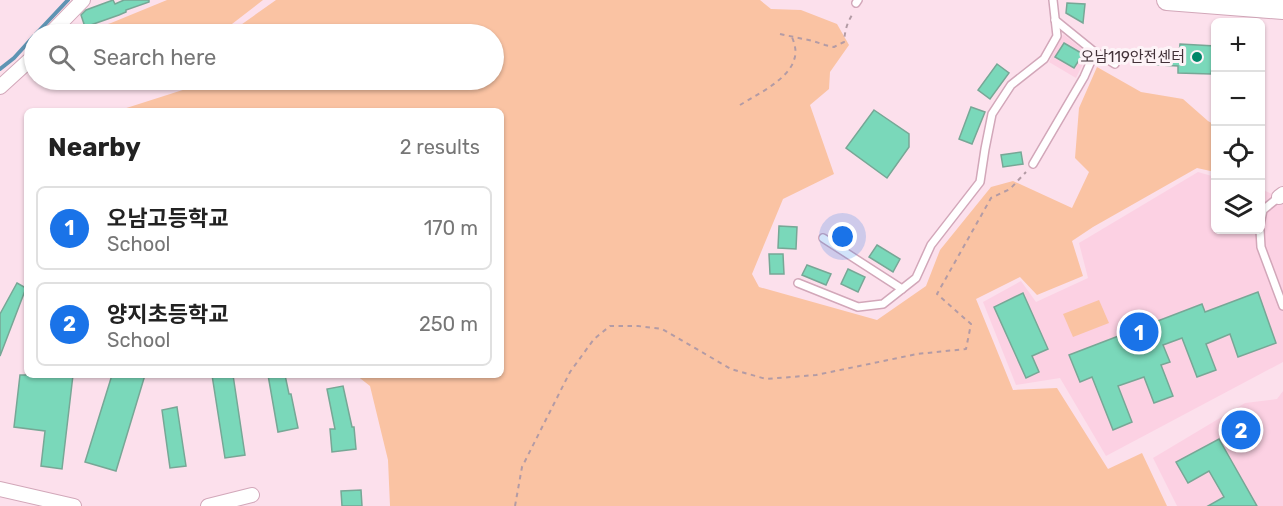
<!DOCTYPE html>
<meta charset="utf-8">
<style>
body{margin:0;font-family:Rubik,"Noto Sans KR",sans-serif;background:#f2f2f2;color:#222}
.controls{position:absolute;right:18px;top:18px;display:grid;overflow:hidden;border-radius:9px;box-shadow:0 2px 4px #0004}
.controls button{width:54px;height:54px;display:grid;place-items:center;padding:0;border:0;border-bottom:2px solid #e0e0e0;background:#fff;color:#222;font:30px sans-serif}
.you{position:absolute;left:843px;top:237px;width:21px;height:21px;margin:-15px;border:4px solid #fff;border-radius:50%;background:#1a73e8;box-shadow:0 0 0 9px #1a73e833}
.badge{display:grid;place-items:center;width:39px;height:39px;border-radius:50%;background:#1a73e8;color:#fff;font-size:20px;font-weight:700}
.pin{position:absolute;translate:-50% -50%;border:3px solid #fff;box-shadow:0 2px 6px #0006}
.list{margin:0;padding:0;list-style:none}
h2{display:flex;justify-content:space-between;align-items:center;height:78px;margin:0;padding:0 24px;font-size:26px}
h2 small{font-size:20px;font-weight:400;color:#767676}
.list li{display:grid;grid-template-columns:39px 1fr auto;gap:18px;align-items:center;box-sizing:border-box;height:84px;margin:0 12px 12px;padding:0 12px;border:2px solid #e0e0e0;border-radius:9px}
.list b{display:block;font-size:22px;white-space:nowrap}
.list p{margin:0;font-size:20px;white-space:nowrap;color:#767676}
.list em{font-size:20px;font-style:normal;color:#767676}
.icon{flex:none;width:33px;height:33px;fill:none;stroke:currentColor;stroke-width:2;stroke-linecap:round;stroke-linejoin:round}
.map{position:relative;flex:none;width:1283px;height:506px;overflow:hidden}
.search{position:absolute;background:#fff;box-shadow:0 2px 4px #0004;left:24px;top:24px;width:480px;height:66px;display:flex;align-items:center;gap:15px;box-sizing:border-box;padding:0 21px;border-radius:33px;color:#767676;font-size:22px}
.panel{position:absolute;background:#fff;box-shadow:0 2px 4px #0004;left:24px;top:108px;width:480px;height:270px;border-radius:9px}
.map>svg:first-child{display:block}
</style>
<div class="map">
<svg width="1283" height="506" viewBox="0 0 1283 506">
<rect width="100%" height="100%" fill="#fce0ec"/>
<!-- built -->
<g fill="#fcd1e3">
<path d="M1063,34L1088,54L1076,78L1049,62Z"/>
<path d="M1198,172L1215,177L1216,230H1260L1261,189L1279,197L1283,205V362L1106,456L1060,378L1016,385L983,302L1021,281L1036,302L1088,278L1079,243Z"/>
<path d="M1283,391V506H1177L1153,458L1245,403L1277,399Z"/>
</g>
<!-- green -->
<g fill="#fac3a3">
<path d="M167,0H263L219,34H74L111,23Z"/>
<path d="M276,0H760L771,9L801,10L837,24L849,45L830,72L829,89L810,105L834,174L783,199L752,274L759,287L877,320L926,286L940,250L991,187L1013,181L1072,208L1089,172L1075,158L1079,108L1097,67L1141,92L1183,99L1208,121L1215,125V172L1197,168L1093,227L1072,241L1083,276L1037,295L1020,277L976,299L1013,390L1057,388L1108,469L1142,453L1167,506H390L388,460L370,386L356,375H501V111H117L214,80H494V34H228Z"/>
<path d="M1099,300L1109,323L1073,337L1063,314Z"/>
</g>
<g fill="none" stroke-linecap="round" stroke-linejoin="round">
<!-- stream -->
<g stroke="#5f94b3" stroke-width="4">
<path d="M36,34L68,0"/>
<path d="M0,69L14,58L34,36"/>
</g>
</g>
<!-- building -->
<g fill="#7ad8ba" stroke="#77a796" stroke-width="1.5">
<path d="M113,0L115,4L124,0H149V2L126,10V12L119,15L85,27L81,15L86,10Z"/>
<path d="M1067,3L1085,4L1083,23L1066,13Z"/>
<path d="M1064,43L1083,54L1074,68L1055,57Z"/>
<path d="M1180,44L1215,46V68L1212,67L1211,74L1178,73V66L1142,64L1143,51L1179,53Z"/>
<path d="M997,64L1009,73L990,99L978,90Z"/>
<path d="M971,107L985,112L972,144L959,139Z"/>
<path d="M874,110L909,134V147L887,178L846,148Z"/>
<path d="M1021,152L1023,164L1003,167L1001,155Z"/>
<path d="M779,226L797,227L796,249L778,248Z"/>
<path d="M877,245L900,259L893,272L869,257Z"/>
<path d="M769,254H783L784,274H770Z"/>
<path d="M807,265L831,274L826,285L802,275Z"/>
<path d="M848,269L865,277L858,292L841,284Z"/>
<path d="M17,283L26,288L0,356V314Z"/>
<path d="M1258,292L1276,343L1238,357L1230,334L1206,344L1216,370L1197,377L1182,338L1163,345L1170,362L1161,365L1173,396L1154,403L1144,377L1118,386L1132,422L1113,430L1092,377L1080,382L1069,355L1202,304L1205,312Z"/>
<path d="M1023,293L1048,349L1032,356L1039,372L1026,378L994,307Z"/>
<path d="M20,375H73L62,469L41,466L45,431L14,427Z"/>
<path d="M112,375H145L116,471L85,462Z"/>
<path d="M212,375H233L245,455L225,458Z"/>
<path d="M268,375H285L289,394H291L298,428L278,432Z"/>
<path d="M343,386L352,427H354L356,449L332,452L330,429H335L327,389Z"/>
<path d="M177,407L186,466L170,468L162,410Z"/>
<path d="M1219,439L1257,506H1208L1224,497L1209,471L1188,483L1176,462Z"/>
<path d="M361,490L362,506H342L341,491Z"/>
</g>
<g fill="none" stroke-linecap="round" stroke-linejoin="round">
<!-- lane casing -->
<g stroke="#d2a7b9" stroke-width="10">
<g id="lane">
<path d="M856,3L858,0"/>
<path d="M1055,20L1092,50L1115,64"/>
<path d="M1033,164L1084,77L1095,52"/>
<path d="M1260,225L1263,210L1279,197"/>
<path d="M1260,230L1261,247L1283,306"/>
<path d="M823,238L902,289"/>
<path d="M798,283L858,307L883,304L916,278L931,245L980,182L985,149L992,114L1011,85L1044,59L1057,36L1053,0"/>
</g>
</g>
<!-- street casing -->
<g stroke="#d2a7b9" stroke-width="16">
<g id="street">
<path d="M50,34L83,0"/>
<path d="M0,87L34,56"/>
<path d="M1279,197L1283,194"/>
<path d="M0,489L74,506"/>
<path d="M208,506L252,495"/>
</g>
</g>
<!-- secondary casing -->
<g stroke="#d2a7b9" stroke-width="22">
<path id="secondary" d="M1167,0L1283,9"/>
</g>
<!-- path -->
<g stroke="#b39ba5" stroke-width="2" stroke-dasharray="4.5 4.5" stroke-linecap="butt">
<path d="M780,34L813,41L825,45L834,47L844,42C845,30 847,22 854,12"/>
<path d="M740,105C756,95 788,80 794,60C797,52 795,45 792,37"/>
<path d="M515,506L522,467L570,372L594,339L610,326H638L662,329L731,369L766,379L816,375L917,354L966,349L971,324L937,294L991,198L1010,189L1026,172"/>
</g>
<!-- lane -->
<use href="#lane" stroke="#fff" stroke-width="7"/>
<!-- street -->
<use href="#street" stroke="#fff" stroke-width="14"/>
<!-- secondary -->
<use href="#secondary" stroke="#fff" stroke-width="20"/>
</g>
<!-- markers -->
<circle fill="#018669" stroke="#fdf3f7" stroke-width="2" cx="1197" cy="57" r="6"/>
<g text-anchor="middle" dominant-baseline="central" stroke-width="6" stroke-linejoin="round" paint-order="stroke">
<!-- poi labels -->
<g font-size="15" fill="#423138" stroke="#fdf3f7" text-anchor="end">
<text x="1185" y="57">오남119안전센터</text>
</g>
</g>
</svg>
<div class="controls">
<button>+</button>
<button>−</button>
<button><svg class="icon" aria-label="locate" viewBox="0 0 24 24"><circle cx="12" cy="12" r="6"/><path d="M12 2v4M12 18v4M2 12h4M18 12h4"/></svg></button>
<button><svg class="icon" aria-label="layers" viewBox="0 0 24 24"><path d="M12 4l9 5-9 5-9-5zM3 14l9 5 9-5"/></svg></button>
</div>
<div class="you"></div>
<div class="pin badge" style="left:1139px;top:332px">1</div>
<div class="pin badge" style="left:1241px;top:430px">2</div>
<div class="search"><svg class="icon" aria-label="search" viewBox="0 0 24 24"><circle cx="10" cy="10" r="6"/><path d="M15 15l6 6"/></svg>Search here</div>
<section class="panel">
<h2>Nearby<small>2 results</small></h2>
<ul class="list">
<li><span class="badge">1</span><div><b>오남고등학교</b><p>School</p></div><em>170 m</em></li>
<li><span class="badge">2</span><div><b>양지초등학교</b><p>School</p></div><em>250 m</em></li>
</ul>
</section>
</div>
